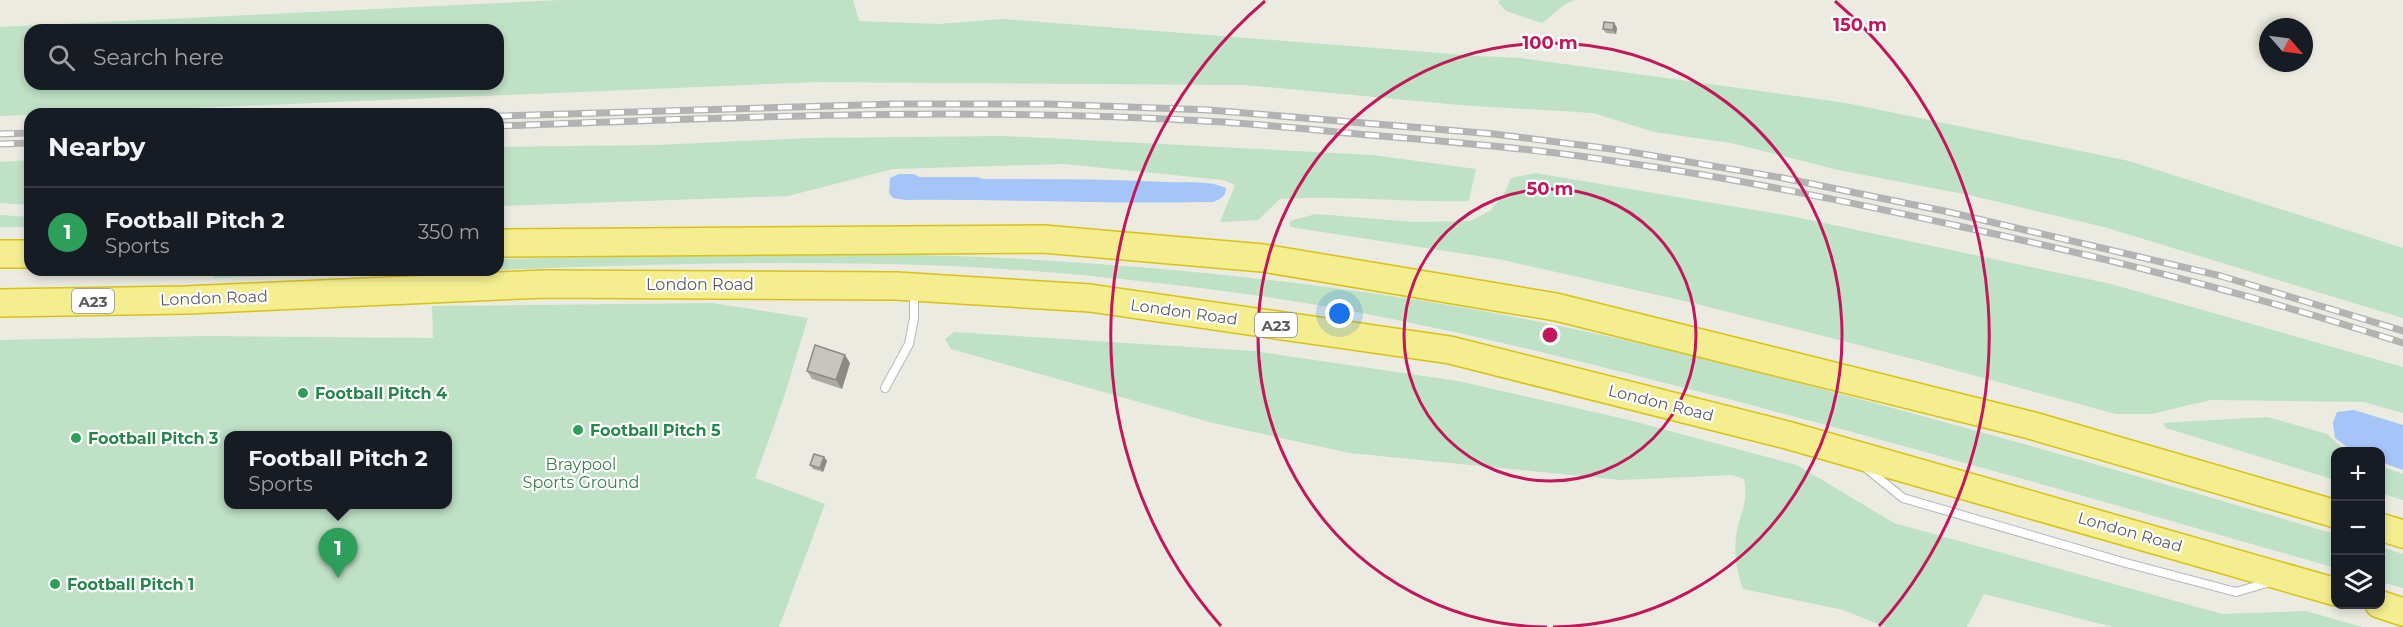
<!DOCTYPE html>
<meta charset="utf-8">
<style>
body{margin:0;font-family:Montserrat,sans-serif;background:#20242c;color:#f1f3f6}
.controls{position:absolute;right:18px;bottom:18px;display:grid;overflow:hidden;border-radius:12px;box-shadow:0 3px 9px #0003}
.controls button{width:54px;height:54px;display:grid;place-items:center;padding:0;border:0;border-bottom:2px solid #363941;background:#171b24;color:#f1f3f6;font:30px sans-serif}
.compass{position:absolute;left:2259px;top:18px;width:54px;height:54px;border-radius:50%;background:#171b24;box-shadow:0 3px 9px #0003;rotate:118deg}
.you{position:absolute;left:1340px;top:314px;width:21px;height:21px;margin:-15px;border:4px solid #fff;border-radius:50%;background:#1a73e8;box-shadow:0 0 0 9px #1a73e833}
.badge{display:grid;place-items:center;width:39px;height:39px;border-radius:50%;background:#da6438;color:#fff;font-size:20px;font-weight:700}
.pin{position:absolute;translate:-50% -50px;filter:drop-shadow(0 2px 3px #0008)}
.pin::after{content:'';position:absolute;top:32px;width:21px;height:18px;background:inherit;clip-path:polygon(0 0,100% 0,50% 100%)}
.popup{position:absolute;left:224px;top:431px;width:228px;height:78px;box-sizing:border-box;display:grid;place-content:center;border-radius:12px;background:#171b24;filter:drop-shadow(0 2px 4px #0005);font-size:20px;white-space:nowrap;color:#9ea1a6}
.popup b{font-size:22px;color:#f1f3f6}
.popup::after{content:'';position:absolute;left:50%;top:100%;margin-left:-12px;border:12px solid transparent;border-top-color:#171b24}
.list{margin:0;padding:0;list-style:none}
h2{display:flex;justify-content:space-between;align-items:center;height:78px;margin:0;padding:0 24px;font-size:26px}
h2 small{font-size:20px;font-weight:400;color:#9ea1a6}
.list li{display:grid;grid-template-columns:39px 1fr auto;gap:18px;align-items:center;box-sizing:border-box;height:90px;padding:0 24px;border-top:2px solid #363941}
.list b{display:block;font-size:22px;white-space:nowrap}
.list p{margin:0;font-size:20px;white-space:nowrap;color:#9ea1a6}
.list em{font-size:20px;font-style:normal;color:#9ea1a6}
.icon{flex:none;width:33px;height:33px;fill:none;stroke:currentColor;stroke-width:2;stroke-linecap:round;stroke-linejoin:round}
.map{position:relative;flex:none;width:2403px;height:627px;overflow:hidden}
.search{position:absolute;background:#171b24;box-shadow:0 3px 9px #0003;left:24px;top:24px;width:480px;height:66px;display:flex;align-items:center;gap:15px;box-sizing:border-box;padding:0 21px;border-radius:18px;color:#9ea1a6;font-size:22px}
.panel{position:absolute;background:#171b24;box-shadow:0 3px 9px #0003;left:24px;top:108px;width:480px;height:168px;border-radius:18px}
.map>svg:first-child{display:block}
</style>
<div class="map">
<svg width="2403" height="627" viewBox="0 0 2403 627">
<rect width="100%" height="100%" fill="#ebebe1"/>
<!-- green -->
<g fill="#bfe1c6" fill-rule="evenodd">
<path d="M561,0H853L859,21L939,24L1003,19L1478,56L1521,58L1846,103L2129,161L2403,248V318L2104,227L1969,195L1838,170L1731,143L1654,132L1593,113L1460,105L1245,85L819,82L0,116V27ZM30,30H498V84H30Z"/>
<path d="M1501,0H1575C1561,4 1554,15 1542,23L1506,11L1498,2Z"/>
<path d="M1005,136L1372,155L1476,169L1469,201C1406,203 1343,195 1280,199L1258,220L1220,222L1235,185L1223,180L1064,164L893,169L788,196L498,206V147L657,145L809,138Z"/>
<path d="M30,160V205L0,203V162Z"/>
<path d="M1535,173L1791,216L2111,284L2403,367V413L2364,402L2211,400L2151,414H2116L1921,361L1693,303L1498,259L1290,227V221L1316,214L1414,222L1471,221L1491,210L1505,192L1511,178Z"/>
<path d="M0,215L30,217V227H0Z"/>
<path d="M765,254C851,254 937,254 1023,259C1146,266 1269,278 1391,296C1550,319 1708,358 1863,400C2021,442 2178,488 2335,534V568C2134,510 1931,452 1728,399C1564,357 1399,314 1231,292C1138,280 1044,270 950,266C799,260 649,264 498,270V259Z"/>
<path d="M213,270H496L213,278Z"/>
<path d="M713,303L808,318L784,397L755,478L825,504L779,627H0V340L208,336L433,338L432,306ZM228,436H448V504H228Z"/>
<path d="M954,332L1253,351L1458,381L1629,420L1797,465L1894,523L2222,614L2306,611L2362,627H2113L1984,594L1967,627H1886L1843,610L1743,589C1737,572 1734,556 1736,538C1738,514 1749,507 1744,479L1732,475L1621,480L1350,453L1213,423L951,349L945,339Z"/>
<path d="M2268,417L2327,434L2346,451L2336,452L2335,480L2166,428L2163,423Z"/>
<path d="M2381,466L2403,474V500L2381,493Z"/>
<path d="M2381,547L2403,554V588L2381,582Z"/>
</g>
<!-- water -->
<g fill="#a5c4f8">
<path d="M899,174H913L920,177H977L983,179C1044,179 1105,179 1167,182C1185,183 1210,180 1226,188C1226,197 1220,199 1213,202C1110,204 1008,199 905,200L893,198L889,193L890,178Z"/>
<path d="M2354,410L2403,425V470L2381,462L2380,452L2352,451L2335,438L2333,423L2337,412Z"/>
</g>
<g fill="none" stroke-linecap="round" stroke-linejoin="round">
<!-- lane casing -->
<g stroke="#b7b8bd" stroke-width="10">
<g id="lane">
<path d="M885,388L909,344L914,318V291"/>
<path d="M1866,468L1903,498L2126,563L2236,592L2270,582"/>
</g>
</g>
<!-- highway casing -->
<g stroke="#dac212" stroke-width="30">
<g id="highway">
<path d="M498,243L1043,239L1263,258L1556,307L2030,425L2336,514"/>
<path d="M0,254H30"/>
<path d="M0,303L186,300L544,284L896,286L1090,298L1450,350L1787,435L2336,592"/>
<path d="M2380,527L2403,534"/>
<path d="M2379,604L2403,612"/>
</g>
</g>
<!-- lane -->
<use href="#lane" stroke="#fff" stroke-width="8"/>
<!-- highway -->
<use href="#highway" stroke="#f4ee90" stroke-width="27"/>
<!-- rail casing -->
<g stroke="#b2b3b3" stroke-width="7">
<g id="rail">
<path d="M498,116L895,104H1047L1209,110L1494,134L1619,150L1783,178L1944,211L2221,276L2403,331"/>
<path d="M498,126C734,117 970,107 1205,121C1260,124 1315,130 1369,135C1453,142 1537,149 1620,162C1735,178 1849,202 1963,227C2111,259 2258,296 2403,343"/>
<path d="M0,134L30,133"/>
<path d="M0,144L30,143"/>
</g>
</g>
<!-- rail -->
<use href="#rail" stroke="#fff" stroke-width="4.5" stroke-dasharray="14" stroke-linecap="butt"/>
</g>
<!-- wall -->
<g fill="#aba9a3">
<path d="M1614,23L1617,28L1616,34L1606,33L1603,29Z"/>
<path d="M850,363L842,389L812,379L807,371Z"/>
<path d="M824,457L827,461L823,472L813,469L810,465Z"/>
</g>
<!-- shaded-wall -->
<g fill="#8b8a85">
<path d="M1614,23L1617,28L1616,34L1613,30Z"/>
<path d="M845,355L850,363L842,389L836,380Z"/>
<path d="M824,457L827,461L823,472L820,468Z"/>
</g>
<!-- building -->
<g fill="#c7c5be" stroke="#8b8a85" stroke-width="1.5">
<path d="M1604,22L1614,23L1613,30L1603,29Z"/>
<path d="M815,345L845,355L836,380L807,371Z"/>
<path d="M814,454L824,457L820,468L810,465Z"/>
</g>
<!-- distance rings -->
<g fill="none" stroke="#c2185b" stroke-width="3">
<circle cx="1550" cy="335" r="146"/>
<path d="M1547 627A292 292 0 1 1 1553 627"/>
<path d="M1221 626A439 439 0 0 1 1265 1M1835 1A439 439 0 0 1 1879 626"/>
</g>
<!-- markers -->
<g fill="#2e9e5b" stroke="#fff" stroke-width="2">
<circle cx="303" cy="393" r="6"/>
<circle cx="578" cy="430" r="6"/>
<circle cx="76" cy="438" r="6"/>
<circle cx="55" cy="584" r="6"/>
</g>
<g text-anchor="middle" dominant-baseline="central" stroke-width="4.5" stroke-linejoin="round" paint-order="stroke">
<!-- shield labels -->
<g fill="#fff" stroke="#8c8d90" stroke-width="1.5">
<rect x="72" y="289" width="42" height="24" rx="4.5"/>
<rect x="1255" y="313" width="42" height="24" rx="4.5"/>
</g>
<g font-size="15" font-weight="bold" fill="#5a5c61">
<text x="93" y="301">A23</text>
<text x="1276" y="325">A23</text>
</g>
<!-- street labels -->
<g font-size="16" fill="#5a5c61" stroke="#fff">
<text x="700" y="284">London Road</text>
<text transform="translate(214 298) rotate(-2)">London Road</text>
<text transform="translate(1184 312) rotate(8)">London Road</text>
<text transform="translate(1661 403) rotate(14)">London Road</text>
<text transform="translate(2130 532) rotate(16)">London Road</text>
</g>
<!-- leisure labels -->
<g font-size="16" font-weight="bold" fill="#27864d" stroke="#fff" text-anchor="start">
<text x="315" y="393">Football Pitch 4</text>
<text x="590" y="430">Football Pitch 5</text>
<text x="88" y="438">Football Pitch 3</text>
<text x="67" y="584">Football Pitch 1</text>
</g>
<!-- park labels -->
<g font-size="16" fill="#3b7f4b" stroke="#fff">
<text x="581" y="464">Braypool<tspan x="581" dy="18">Sports Ground</tspan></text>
</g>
</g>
<circle cx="1550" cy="335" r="9" fill="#c2185b" stroke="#fff" stroke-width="3"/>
<g font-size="18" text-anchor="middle" font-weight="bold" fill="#c2185b" stroke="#fff" stroke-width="4.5" stroke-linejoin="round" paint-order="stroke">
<text x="1860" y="31">150 m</text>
<text x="1550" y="49">100 m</text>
<text x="1550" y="195">50 m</text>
</g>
</svg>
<div class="controls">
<button>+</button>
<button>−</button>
<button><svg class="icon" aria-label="layers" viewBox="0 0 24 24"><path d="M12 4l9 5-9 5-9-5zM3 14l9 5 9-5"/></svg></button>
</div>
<svg class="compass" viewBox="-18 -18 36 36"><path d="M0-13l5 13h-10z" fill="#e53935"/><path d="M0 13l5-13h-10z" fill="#9ea1a6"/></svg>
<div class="you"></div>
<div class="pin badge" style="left:338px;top:578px;background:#2e9e5b">1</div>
<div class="popup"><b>Football Pitch 2</b>Sports</div>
<div class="search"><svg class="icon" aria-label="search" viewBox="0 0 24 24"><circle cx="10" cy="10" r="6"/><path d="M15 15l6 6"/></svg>Search here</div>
<section class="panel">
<h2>Nearby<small></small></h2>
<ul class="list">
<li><span class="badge" style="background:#2e9e5b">1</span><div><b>Football Pitch 2</b><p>Sports</p></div><em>350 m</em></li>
</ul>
</section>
</div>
